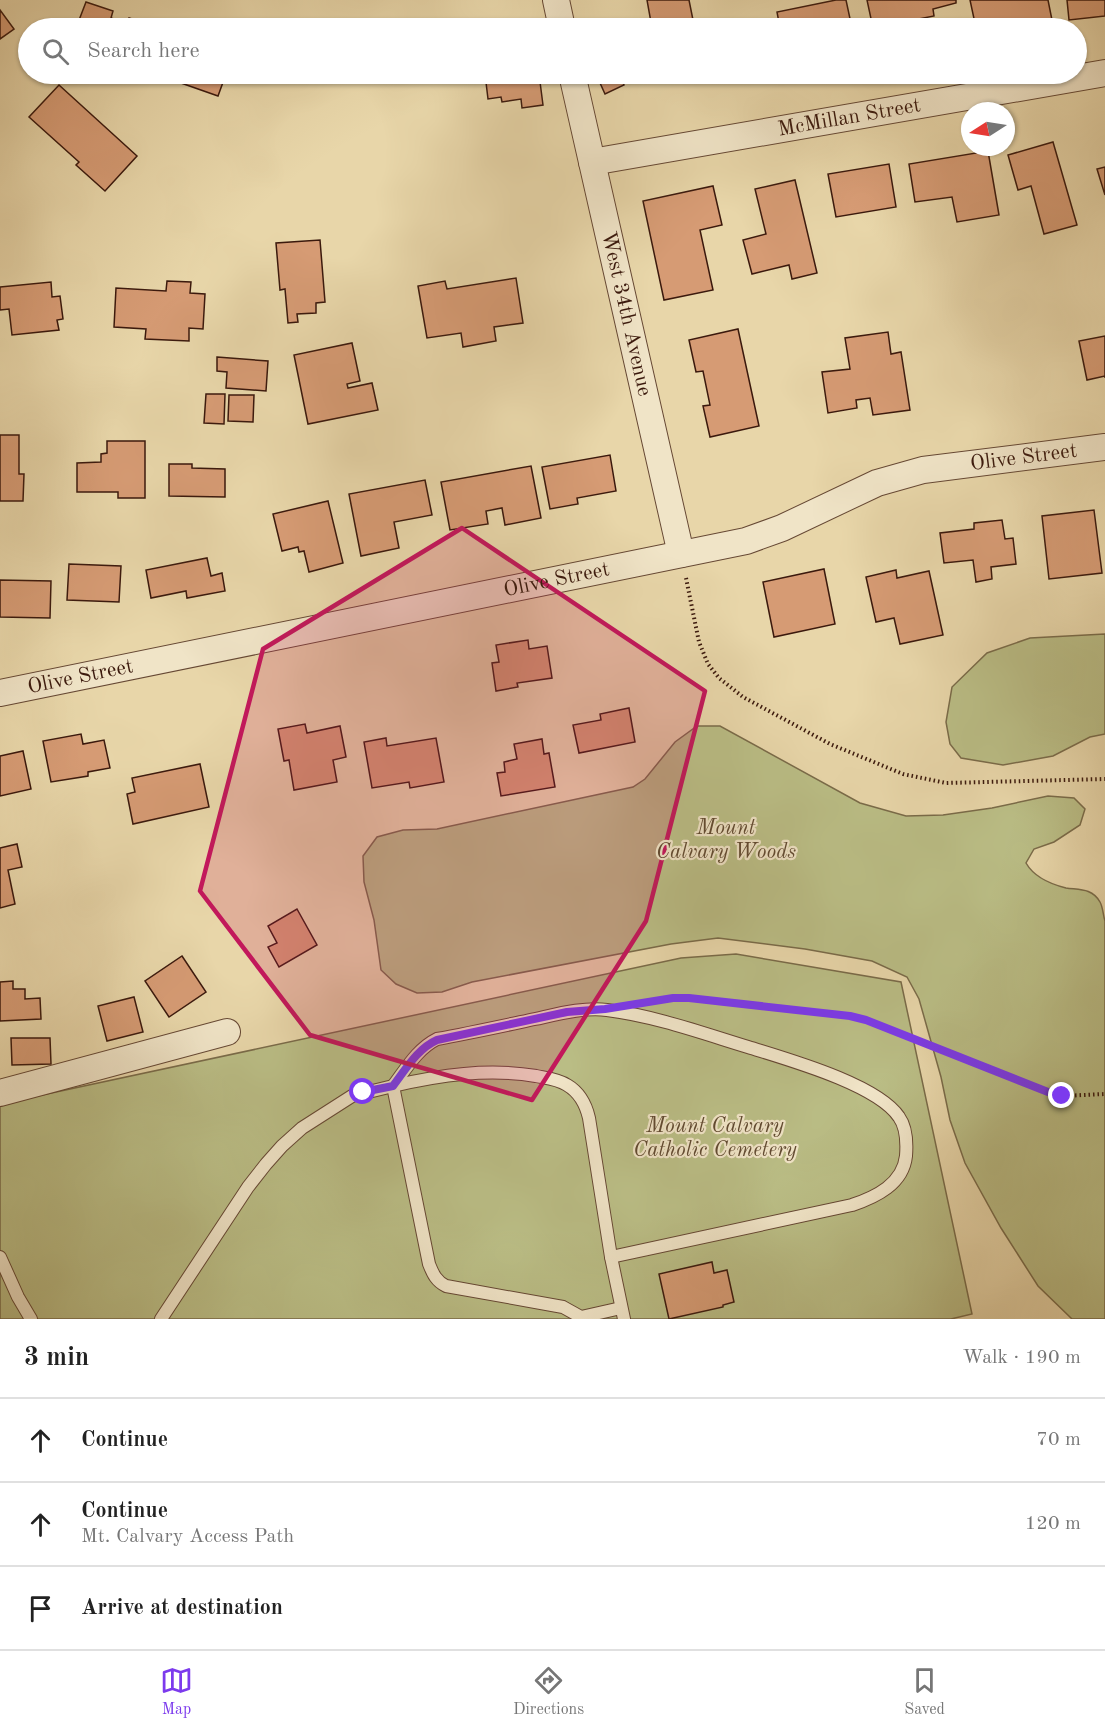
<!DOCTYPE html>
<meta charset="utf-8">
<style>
body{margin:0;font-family:"Old Standard TT",serif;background:#f2f2f2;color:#222}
.compass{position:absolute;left:961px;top:102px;width:54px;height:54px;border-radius:50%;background:#fff;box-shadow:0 2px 4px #0004;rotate:258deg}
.stop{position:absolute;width:18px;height:18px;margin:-14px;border:4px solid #7c3aed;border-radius:50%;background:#fff}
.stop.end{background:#7c3aed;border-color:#fff;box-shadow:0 2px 6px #0008}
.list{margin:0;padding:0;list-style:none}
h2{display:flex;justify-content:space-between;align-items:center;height:78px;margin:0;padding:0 24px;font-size:26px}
h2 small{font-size:20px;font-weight:400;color:#767676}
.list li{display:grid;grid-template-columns:39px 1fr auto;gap:18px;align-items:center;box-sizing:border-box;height:84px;padding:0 24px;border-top:2px solid #e0e0e0}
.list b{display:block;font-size:22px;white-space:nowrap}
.list p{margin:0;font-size:20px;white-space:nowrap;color:#767676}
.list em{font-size:20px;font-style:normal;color:#767676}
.icon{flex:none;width:33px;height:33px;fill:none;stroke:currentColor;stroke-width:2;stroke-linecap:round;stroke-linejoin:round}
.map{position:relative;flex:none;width:1105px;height:1319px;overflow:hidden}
.search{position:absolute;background:#fff;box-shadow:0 2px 4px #0004;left:18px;right:18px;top:18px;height:66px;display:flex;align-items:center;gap:15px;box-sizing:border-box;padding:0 21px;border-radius:33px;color:#767676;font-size:22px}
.sheet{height:330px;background:#fff}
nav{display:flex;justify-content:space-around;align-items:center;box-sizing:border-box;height:84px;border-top:2px solid #e0e0e0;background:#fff;font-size:16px;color:#767676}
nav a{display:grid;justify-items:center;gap:3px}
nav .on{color:#7c3aed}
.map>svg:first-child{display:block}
</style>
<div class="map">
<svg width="1105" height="1319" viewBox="0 0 1105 1319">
<rect width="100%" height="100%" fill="#e8d6a9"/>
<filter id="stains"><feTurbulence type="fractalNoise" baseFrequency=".00333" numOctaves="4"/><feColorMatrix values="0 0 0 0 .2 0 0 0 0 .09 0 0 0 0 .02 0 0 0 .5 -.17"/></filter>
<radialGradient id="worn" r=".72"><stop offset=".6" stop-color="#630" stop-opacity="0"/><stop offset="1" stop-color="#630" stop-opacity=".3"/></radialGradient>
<!-- green -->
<g fill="#babd85" stroke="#7a6b49" stroke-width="1.5">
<path d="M1105,634V734L1090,737L1053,756L1003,765L961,758L950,744L946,722L952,687L987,653L1030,638Z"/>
<path d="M697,726H720L860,803L906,816L943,815L992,808L1048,796L1074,798L1085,809L1080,825L1054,842L1034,849L1026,863C1034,877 1050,884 1066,888C1079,890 1092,888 1100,902C1103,907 1103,915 1105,921V1319H1072L1038,1286L1001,1228L965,1163L950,1120L941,1077L919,999L907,977L872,961L805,949L718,938L671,944L472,982L442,992L417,993L396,984L381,970L374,920L364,882L363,856L377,837L403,830L437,829L633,787L645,779L675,742Z"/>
<path d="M736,954L901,982L972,1314L951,1319H0V1104L681,958Z"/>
</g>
<!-- building -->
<g fill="#d69b74" stroke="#3b190d" stroke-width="1.5">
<path d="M647,0H689L693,20L675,23L676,28H652Z"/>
<path d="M836,0H846L852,28H780L777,12Z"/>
<path d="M867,0H956V3L933,9L934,16L873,28Z"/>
<path d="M970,0H1048L1053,25L1037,28H976Z"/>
<path d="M1067,0H1105V16L1069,20Z"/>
<path d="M86,2L113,11L111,18L126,23L129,18L159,28H76Z"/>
<path d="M0,10L14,29L0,39Z"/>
<path d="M165,74H226L218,96L181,83L184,76L177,74L176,77Z"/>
<path d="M485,74H516V75L539,74L543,105L522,108L521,99L502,102L501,97L488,99Z"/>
<path d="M596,74H619L624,85L605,94Z"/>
<path d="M59,85L137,156L105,191L76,165L79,162L29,117Z"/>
<path d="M1053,142L1077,225L1044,234L1031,186L1018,190L1008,155Z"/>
<path d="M988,151L999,215L957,222L952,197L915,202L909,164Z"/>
<path d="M889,164L896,207L836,217L828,174Z"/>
<path d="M1105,167V195L1097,169Z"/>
<path d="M795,180L817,273L792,279L789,265L752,274L743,240L766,234L755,189Z"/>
<path d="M713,186L722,225L700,230L713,290L664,300L643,201Z"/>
<path d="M320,240L325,302L316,303V313L297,314L298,322L288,323L285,289L280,290L276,243Z"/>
<path d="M516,278L523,323L494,327L496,341L463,347L461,333L427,338L418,286L445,281L447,289Z"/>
<path d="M167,281L191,282L190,293L205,294L203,329L189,328V341L145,339L146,329L114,327L116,288L166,291Z"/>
<path d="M51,282L52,297L60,296L63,319L57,320L59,330L12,335L9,309L0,310V287Z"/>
<path d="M738,329L759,426L710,437L703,406L710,405L703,371L696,372L689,340Z"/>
<path d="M888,332L891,354L901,352L910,410L873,415L870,398L856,400L857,408L828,413L822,372L850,369L845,338Z"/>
<path d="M1105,336V378V376L1087,380L1079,341Z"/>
<path d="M352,343L360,381L347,384L348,388L372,383L378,410L308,424L294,355Z"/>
<path d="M217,357L268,361L266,391L226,388L227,372L217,371Z"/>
<path d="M206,394H225L224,424L204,423Z"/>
<path d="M229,395H254L253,422L228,421Z"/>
<path d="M0,435H19V474H24L23,501H0Z"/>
<path d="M107,441H145V498H118V492H77V463L101,462V454L107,453Z"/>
<path d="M610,455L616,491L577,498L578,504L550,509L542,467Z"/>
<path d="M169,464H192V468L225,469V497L169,496Z"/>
<path d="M531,466L541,518L505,525L502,508L486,511L488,524L450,530L441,482Z"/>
<path d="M425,480L432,515L394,522L399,548L361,556L349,494Z"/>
<path d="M328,501L343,563L309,572L304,551L299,552L298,547L282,551L273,514Z"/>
<path d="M1094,510L1102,573L1049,579L1042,516Z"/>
<path d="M1002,520L1005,539L1013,538L1016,564L991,567L992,579L976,582L973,560L944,563L940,533L974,529V523Z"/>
<path d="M207,558L211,576L222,573L225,591L187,598L186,591L151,598L146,570Z"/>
<path d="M69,564L121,566L119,602L67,600Z"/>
<path d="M824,569L835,624L774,637L763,582Z"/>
<path d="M896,570L897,578L929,571L943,635L900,644L894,618L876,622L866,577Z"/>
<path d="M0,580L51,581L50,618L0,617Z"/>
<path d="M528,640L529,649L547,646L552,678L517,683L518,687L496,691L492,663L499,662L496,645Z"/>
<path d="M629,708L635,742L579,753L573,725L601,720L600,714Z"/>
<path d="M305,724L307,733L340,726L346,757L333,760L337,782L294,790L289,760L284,761L278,729Z"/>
<path d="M81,734L83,744L104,740L110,768L88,772V776L51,782L43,741Z"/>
<path d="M386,738L387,746L436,738L444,782L410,788L409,782L372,788L364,742Z"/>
<path d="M542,739L544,754L549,753L555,787L501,796L497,773L505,772L504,762L517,759L514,744Z"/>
<path d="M23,751L31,789L0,796V756Z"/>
<path d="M200,764L209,807L133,824L127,794L135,792L132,778Z"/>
<path d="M17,844L22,867L8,870L15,904L0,908V848Z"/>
<path d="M297,909L317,945L279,967L268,947L277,943L268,926Z"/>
<path d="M182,956L206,992L169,1017L145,981Z"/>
<path d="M13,981V989H25V999L40,998L41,1019L0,1021V982Z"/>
<path d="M134,997L143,1032L107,1041L98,1006Z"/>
<path d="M11,1038H50L51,1064L12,1065Z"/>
<path d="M712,1262L714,1273L727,1270L734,1302L723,1305V1307L669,1319L659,1274Z"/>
</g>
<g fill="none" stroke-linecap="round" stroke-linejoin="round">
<!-- service casing -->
<g stroke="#664834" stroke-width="14">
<g id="service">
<path d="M393,1086C406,1069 417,1049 437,1039C470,1033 502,1026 535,1019C558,1014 584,1007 607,1010C655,1016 702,1033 748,1047C786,1059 877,1084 899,1117C907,1128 907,1143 906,1156C903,1184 876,1197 852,1205L611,1257"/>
<path d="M393,1086C440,1075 488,1068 536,1076C546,1078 558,1079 567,1085C579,1092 586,1105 589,1118L611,1257L624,1319"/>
<path d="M0,1257L18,1297L31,1319"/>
<path d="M161,1319L248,1187L266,1164L282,1146L302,1128L352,1096L393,1086L429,1264C433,1274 436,1281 446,1286L563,1307L581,1317L621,1308"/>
</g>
</g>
<!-- minor casing -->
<g stroke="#664834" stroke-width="28">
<g id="minor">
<path d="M556,0L562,28"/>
<path id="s1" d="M572,74L681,554"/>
<path id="s2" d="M592,162L1105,73"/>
<path id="s3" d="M0,693L746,541L782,528L877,483L923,470L1105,447"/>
<path d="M0,1093L227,1032"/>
</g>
</g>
<!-- path -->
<g stroke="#3b190d" stroke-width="4" stroke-dasharray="1.5 3" stroke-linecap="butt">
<path d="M686,578L699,642L708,664L719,678L743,697L830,744L903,774L946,783L1105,779"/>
<path d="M659,999L689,997L850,1016L878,1024L1048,1092L1062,1096L1105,1094"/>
</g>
<!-- service -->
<use href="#service" stroke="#f0e4c7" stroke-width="12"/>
<!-- minor -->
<use href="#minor" stroke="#f0e4c7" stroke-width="26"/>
</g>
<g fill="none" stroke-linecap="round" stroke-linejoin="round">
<!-- route -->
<path stroke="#7c3aed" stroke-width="8" d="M363,1092L393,1086C406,1069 417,1049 437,1040L567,1012L605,1009L673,998H689L850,1016L866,1020L1048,1092L1062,1096"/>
</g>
<!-- marked area -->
<path fill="#c2185b" fill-opacity="0.2" stroke="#c2185b" stroke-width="4.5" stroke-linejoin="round" d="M462,528L705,691L646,921L532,1100L310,1035L200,891L263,649Z"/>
<g text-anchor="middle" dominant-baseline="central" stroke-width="4.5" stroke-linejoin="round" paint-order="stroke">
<!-- street labels -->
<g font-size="21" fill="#3b190d" stroke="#f0e4c7">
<text stroke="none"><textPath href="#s2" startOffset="261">McMillan Street</textPath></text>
<text stroke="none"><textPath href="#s1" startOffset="246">West 34th Avenue</textPath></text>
<text stroke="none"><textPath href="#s3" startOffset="1054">Olive Street</textPath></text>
<text stroke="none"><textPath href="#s3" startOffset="568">Olive Street</textPath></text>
<text stroke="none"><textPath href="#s3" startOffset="82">Olive Street</textPath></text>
</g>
<!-- park labels -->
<g font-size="21" font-style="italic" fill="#614a31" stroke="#f0e4c7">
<text x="726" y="828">Mount<tspan x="726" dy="24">Calvary Woods</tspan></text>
<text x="715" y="1126">Mount Calvary<tspan x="715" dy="24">Catholic Cemetery</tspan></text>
</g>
</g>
<rect width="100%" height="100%" filter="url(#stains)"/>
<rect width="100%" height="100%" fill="url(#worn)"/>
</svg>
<svg class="compass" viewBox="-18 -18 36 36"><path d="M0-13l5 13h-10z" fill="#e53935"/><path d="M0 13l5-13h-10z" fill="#767676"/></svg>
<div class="stop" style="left:363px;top:1092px"></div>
<div class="stop end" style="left:1062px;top:1096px"></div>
<div class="search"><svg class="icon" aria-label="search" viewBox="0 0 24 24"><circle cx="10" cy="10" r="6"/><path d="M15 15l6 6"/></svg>Search here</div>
</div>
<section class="sheet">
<h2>3 min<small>Walk · 190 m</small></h2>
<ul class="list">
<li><svg class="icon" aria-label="ahead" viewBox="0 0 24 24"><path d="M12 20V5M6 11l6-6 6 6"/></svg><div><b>Continue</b></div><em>70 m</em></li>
<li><svg class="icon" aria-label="ahead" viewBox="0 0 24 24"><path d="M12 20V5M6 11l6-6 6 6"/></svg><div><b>Continue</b><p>Mt. Calvary Access Path</p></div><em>120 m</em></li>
<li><svg class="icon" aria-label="arrive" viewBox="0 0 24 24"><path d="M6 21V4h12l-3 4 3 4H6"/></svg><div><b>Arrive at destination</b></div></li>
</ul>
</section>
<nav>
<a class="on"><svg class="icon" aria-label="map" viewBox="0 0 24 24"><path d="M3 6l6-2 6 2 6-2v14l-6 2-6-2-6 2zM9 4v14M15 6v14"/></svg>Map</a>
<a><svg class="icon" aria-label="directions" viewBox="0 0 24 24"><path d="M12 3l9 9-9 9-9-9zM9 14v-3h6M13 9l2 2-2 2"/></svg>Directions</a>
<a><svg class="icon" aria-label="saved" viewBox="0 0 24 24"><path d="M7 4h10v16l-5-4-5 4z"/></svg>Saved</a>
</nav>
